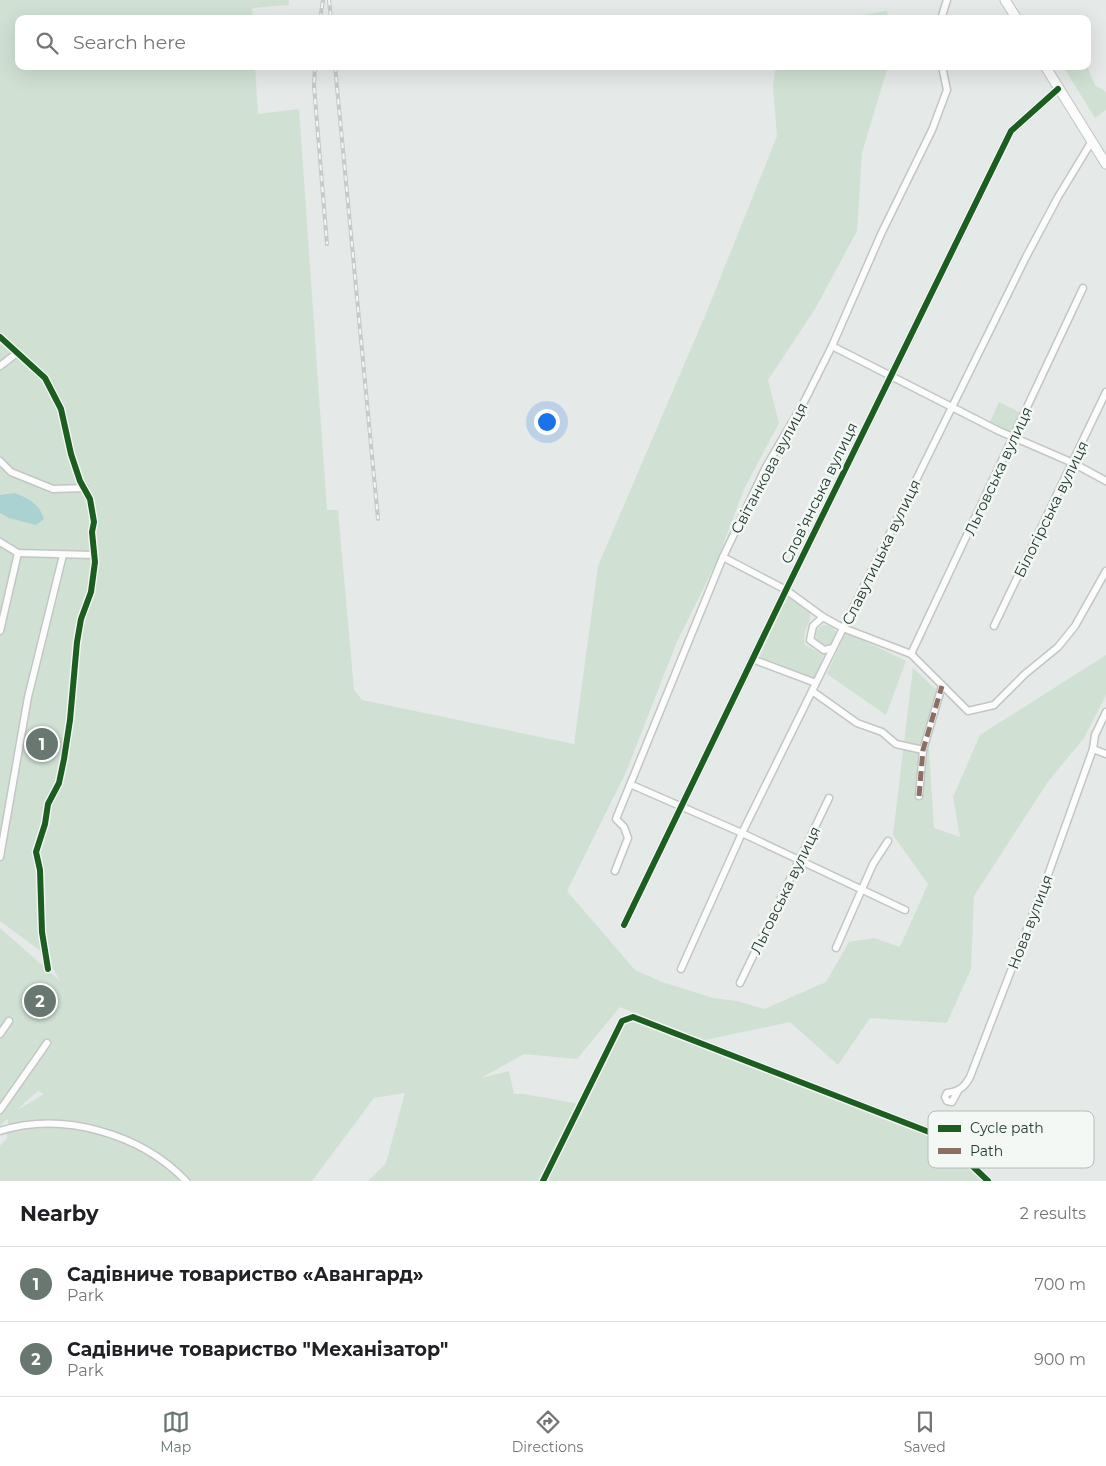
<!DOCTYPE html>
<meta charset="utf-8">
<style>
body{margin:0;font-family:Montserrat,sans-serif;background:#f2f2f2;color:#202124}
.you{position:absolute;left:546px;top:421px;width:18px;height:18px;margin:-12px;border:4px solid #fff;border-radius:50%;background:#1a73e8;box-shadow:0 0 0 8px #1a73e833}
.badge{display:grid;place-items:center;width:32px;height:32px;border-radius:50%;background:#687871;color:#fff;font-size:16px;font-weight:700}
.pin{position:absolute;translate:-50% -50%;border:2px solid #fff;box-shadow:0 1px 5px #0006}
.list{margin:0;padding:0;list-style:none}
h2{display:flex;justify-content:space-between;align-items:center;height:65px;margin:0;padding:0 20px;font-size:21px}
h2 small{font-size:16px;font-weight:400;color:#757577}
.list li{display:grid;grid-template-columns:32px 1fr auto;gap:15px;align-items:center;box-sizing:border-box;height:75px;padding:0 20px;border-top:1px solid #e0e0e0}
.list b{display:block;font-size:19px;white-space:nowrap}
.list p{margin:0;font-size:16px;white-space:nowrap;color:#757577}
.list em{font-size:16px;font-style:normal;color:#757577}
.icon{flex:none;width:28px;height:28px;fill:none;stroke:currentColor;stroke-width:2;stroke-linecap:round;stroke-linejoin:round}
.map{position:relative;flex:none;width:1106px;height:1181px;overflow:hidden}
.search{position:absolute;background:#fff;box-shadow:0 5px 20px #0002;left:15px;right:15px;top:15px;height:55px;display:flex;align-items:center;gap:12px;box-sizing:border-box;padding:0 18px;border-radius:10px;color:#757577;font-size:19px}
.sheet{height:215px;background:#fff}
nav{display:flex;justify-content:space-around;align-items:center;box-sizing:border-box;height:70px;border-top:1px solid #e0e0e0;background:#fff;font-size:14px;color:#757577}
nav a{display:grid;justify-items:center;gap:2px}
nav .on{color:#687871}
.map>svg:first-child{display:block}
</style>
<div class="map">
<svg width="1106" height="1181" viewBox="0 0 1106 1181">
<rect width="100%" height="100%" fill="#e5e9e7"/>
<!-- green -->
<g fill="#d0e1d3" fill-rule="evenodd">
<path d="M0,0H289V5L252,8L253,19H19V66H255L258,114L299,109L327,510H338L354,690L362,700L574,744L598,566L707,311L777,136L773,85L776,66H888L862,153L857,231L815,309L768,380L779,423L744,489L717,561L676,644L626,772L567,891L635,970L662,982L713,998L737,1001L764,1009L826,982L849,942L874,938L900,947L928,884L893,835L913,668L940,693L942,700L928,734L934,828L960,837L953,797L980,735L1106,655V695L1084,738L1047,783L974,896L971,969L947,1023L870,1018L838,1065L790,1022L705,1040L620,1007L577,1059L524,1054L481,1078L509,1071L514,1094H524L580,1104L542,1181H368L386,1163L405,1093L374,1098L312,1181H0V1146L7,1138L8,1119L0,1126V928L60,981L46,955L0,921ZM38,1091L44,1094L19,1109V1108Z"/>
<path d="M887,11L888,19H838Z"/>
<path d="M1063,66H1087L1095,85L1106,92V110L1095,118Z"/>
<path d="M999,402L1023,414L1014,430H1008L990,422Z"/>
<path d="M787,597L793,598L810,612C812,625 801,629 805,645L824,655L815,678L763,660L760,656Z"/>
<circle cx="826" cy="635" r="10"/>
<path d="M846,632L906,661L886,715L827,674Z"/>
<path d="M632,1019L940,1139L984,1181H545L623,1023Z"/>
</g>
<!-- water -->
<path fill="#aad2d3" d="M15,493C30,499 39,504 44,519L36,525L9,518L0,513V495Z"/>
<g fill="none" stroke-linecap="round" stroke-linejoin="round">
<!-- street casing -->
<g stroke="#c2c6c4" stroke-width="9">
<g id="street">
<path d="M941,19L947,0"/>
<path d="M0,337L45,378L61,409L71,454L80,481L90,499L94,522L92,532L95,562L91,592L81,619L77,642L70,720L64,759L59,783L48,804L45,824L36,852L40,870L42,932L48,969"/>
<path d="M832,346L999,431L1073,463L1106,481"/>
<path d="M0,366L17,353"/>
<path d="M0,461L11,472L53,489L85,488"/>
<path d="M0,542L18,553L94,555"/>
<path d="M723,557L786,590L823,617L843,628L911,654L968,711L994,705L1025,674L1058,647L1075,626L1106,571"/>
<path d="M823,617L813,626L810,640L824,650L833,648"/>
<path d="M994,626L1106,392"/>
<path d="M0,631L18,553"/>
<path d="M911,654L1083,288"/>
<path d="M752,659L816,683"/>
<path d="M812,691L857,723L882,732L896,744L923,750"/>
<path d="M1093,749L1106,754"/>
<path d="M632,785L742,833L905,910"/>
<path d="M919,796L923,750L942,686"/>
<path d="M0,857L28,697L63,555"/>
<path d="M615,871L628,838L624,827L616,819L723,557L766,467L805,400L832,346L882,232L932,130L947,90L942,66"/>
<path d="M624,925L786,590L1011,131L1058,89"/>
<path d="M836,948L873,864L888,841"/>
<path d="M681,969L742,833L1026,257L1058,197L1092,141"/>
<path d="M740,983L829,798"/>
<path d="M0,1034L9,1021"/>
<path d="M958,1091L952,1102L947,1101L945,1097L947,1093C959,1091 964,1088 970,1077L1049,872L1093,749L1095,735L1106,712"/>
<path d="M0,1110L47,1043"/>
<path d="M0,1131C63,1111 141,1134 186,1181"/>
<path d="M543,1181L622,1021L633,1017L942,1137L988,1181"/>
</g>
</g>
<!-- secondary casing -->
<g stroke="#c0c7c4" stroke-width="11">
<g id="secondary">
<path d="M1005,0L1017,19"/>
<path d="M1045,66L1106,164"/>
</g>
</g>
<!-- street -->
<use href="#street" stroke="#fbfcfb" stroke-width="6"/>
<!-- secondary -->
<use href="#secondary" stroke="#fbfcfb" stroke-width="9"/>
<!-- rail casing -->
<g stroke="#c7cac9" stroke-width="4">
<g id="rail">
<path d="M329,0L331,19"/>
<path d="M320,19L323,0"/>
<path d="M315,66L314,86L327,244"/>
<path d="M335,66L378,519"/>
</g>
</g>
<!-- rail -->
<use href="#rail" stroke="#f3f8f5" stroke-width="2" stroke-dasharray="5.5" stroke-linecap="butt"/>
<!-- quiet -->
<path stroke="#8d6e63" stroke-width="5" stroke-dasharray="10 5" stroke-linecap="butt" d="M919,796L923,750L942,686"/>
<!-- cycleway casing -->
<g stroke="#f3f8f5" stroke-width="9">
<g id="cycleway">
<path d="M0,337L45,378L61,409L71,454L80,481L90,499L94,522L92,532L95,562L91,592L81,619L77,642L70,720L64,759L59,783L48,804L45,824L36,852L40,870L42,932L48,969"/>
<path d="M624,925L786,590L1011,131L1058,89"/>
<path d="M543,1181L622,1021L633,1017L942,1137L988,1181"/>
</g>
</g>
<!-- cycleway -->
<use href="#cycleway" stroke="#1b5e20" stroke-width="6"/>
</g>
<g text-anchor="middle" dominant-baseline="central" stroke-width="5" stroke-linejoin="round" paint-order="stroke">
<!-- street labels -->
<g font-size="15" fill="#243b32" stroke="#f3f8f5">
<text transform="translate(769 468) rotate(-62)">Світанкова вулиця</text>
<text transform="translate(998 471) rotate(-65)">Льговська вулиця</text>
<text transform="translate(819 493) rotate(-64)">Словʼянська вулиця</text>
<text transform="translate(1051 509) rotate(-64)">Білогірська вулиця</text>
<text transform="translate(881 552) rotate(-64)">Славутицька вулиця</text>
<text transform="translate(785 890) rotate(-64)">Льговська вулиця</text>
<text transform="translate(1030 922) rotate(-69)">Нова вулиця</text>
</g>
</g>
<!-- legend -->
<rect x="928" y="1111" width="166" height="57" rx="8" fill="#f3f8f5" stroke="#b5bfba" stroke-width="1"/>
<rect x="938" y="1125" width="23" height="7" fill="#1b5e20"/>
<rect x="938" y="1148" width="23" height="6" fill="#8d6e63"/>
<g font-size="14" fill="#243b32">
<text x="970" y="1133">Cycle path</text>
<text x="970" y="1156">Path</text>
</g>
</svg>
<div class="you"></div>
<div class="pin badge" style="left:42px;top:744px">1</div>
<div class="pin badge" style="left:40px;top:1001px">2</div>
<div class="search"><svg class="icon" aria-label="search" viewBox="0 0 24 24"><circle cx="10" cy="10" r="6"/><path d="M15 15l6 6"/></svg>Search here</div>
</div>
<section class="sheet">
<h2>Nearby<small>2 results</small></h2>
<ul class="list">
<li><span class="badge">1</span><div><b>Садівниче товариство «Авангард»</b><p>Park</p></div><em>700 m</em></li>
<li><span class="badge">2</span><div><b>Садівниче товариство &quot;Механізатор&quot;</b><p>Park</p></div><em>900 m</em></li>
</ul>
</section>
<nav>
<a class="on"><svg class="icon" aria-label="map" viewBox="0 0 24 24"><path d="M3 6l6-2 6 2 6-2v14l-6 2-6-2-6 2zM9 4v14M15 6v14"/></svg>Map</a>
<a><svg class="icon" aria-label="directions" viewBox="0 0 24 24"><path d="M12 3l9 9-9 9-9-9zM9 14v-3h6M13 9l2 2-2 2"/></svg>Directions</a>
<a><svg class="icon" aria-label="saved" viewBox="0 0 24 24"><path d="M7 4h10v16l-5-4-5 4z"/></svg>Saved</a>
</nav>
